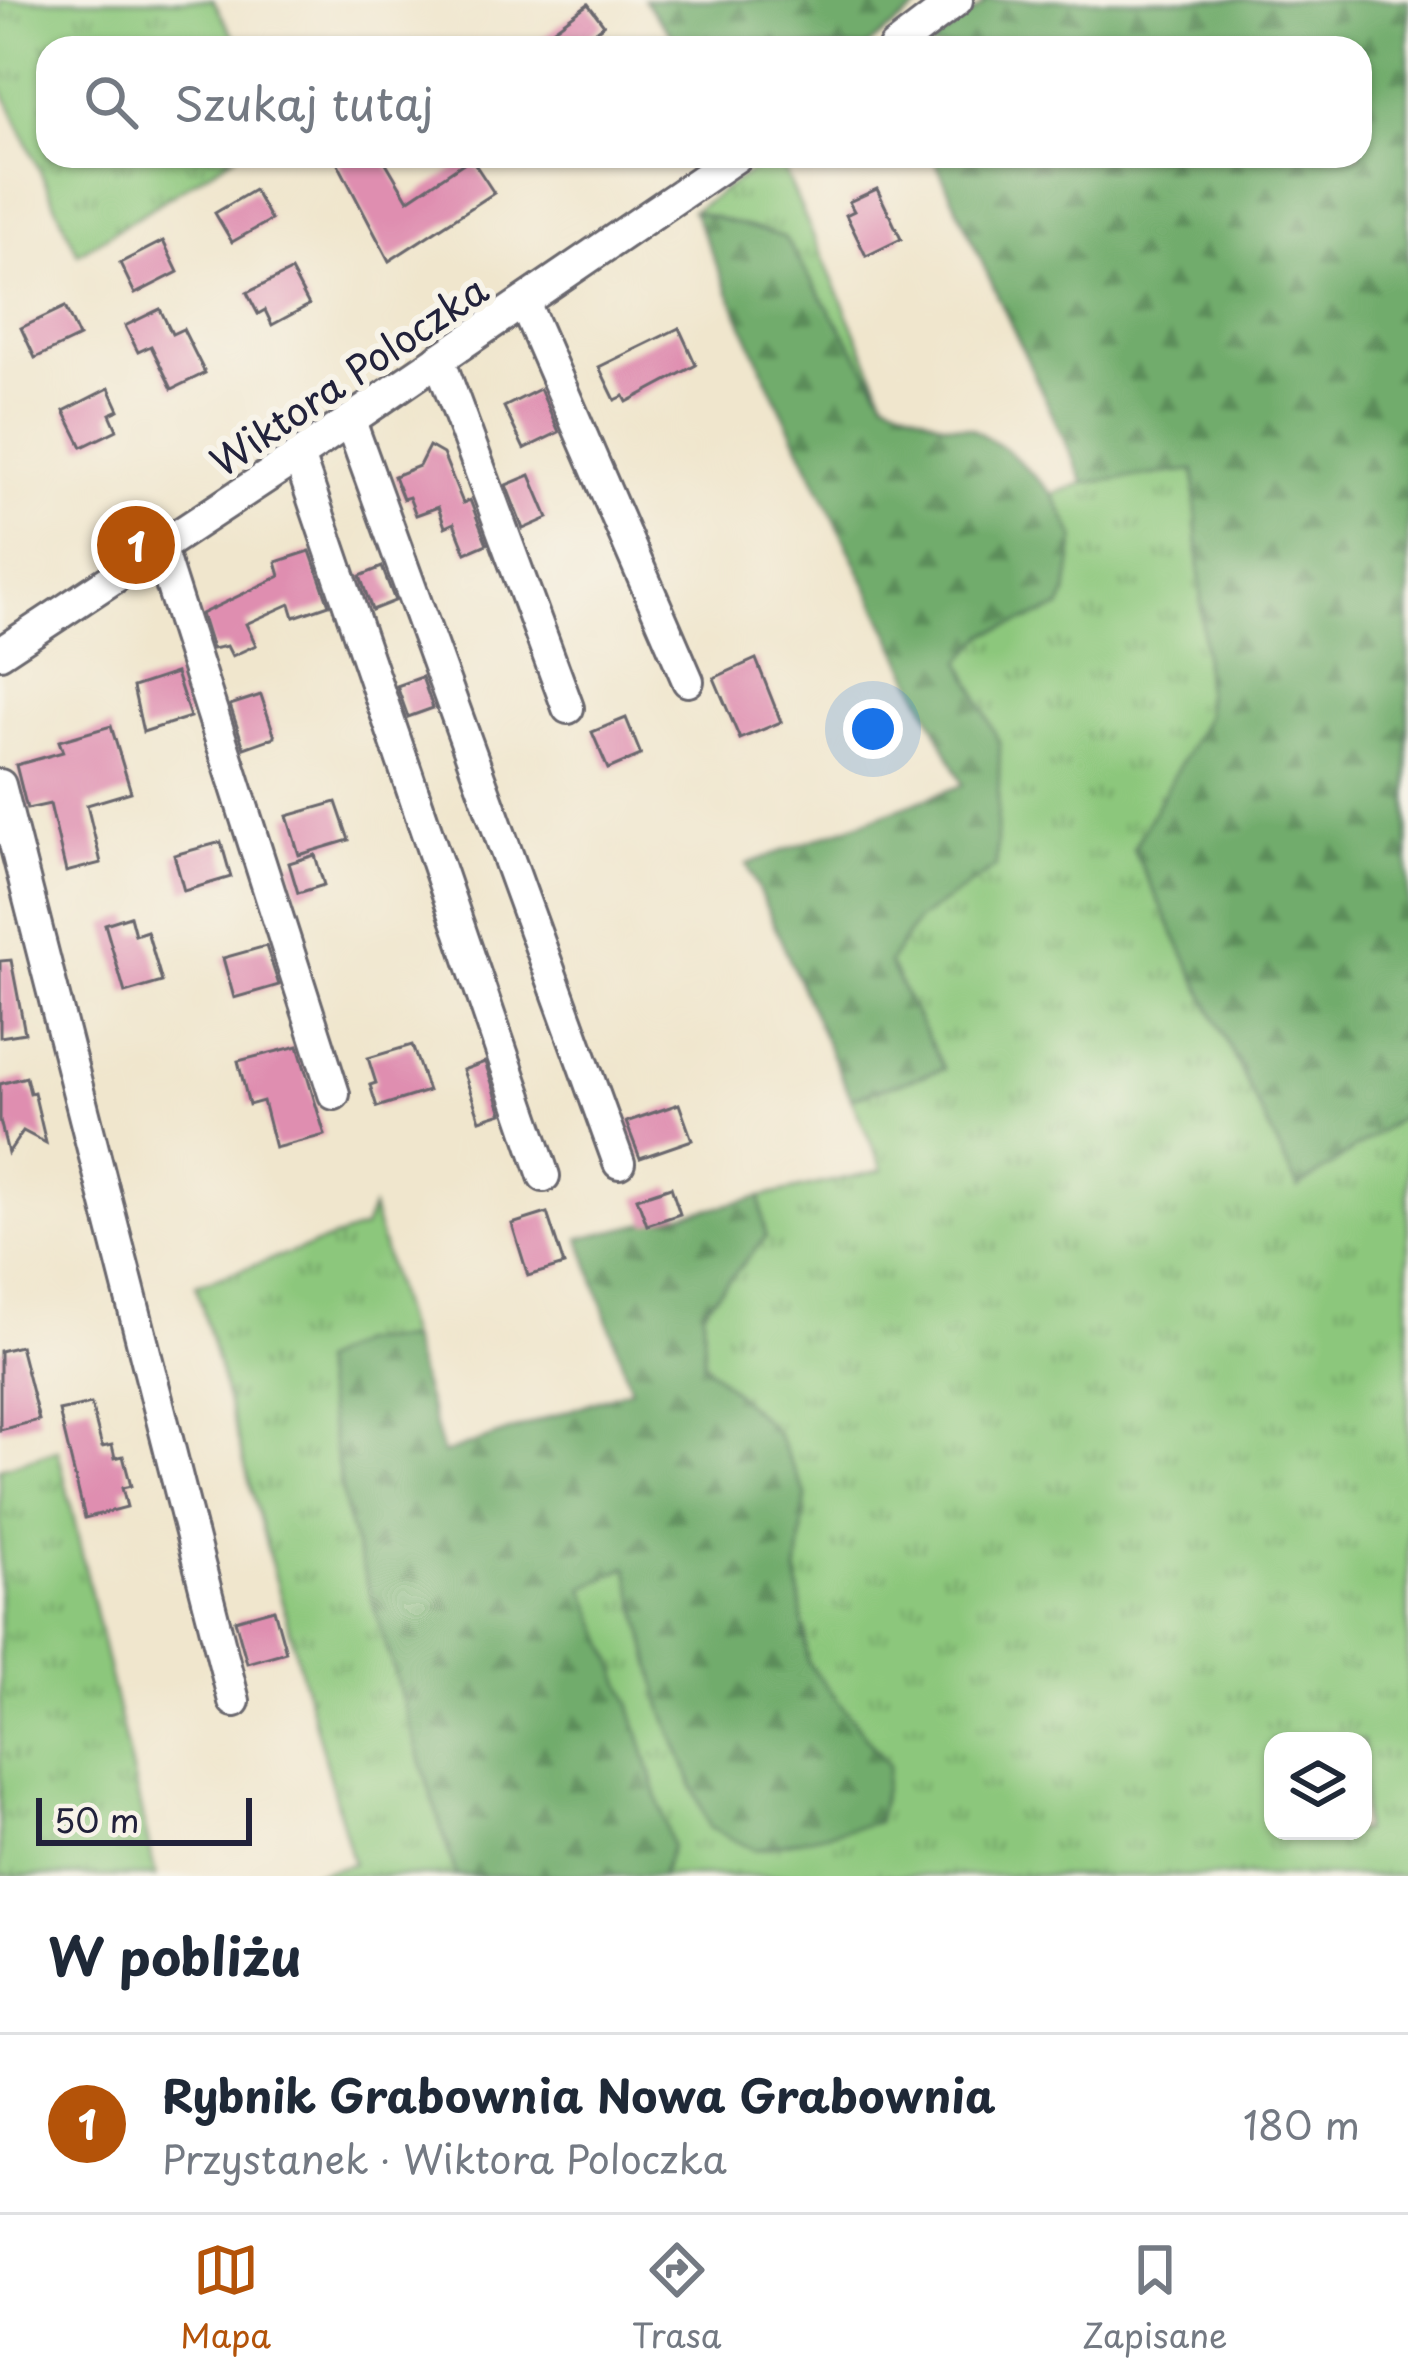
<!DOCTYPE html>
<html lang="pl">
<meta charset="utf-8">
<style>
body{margin:0;font-family:"Playpen Sans",sans-serif;background:#f6f6f7;color:#1f2937}
.controls{position:absolute;right:36px;bottom:36px;display:grid;overflow:hidden;border-radius:24px;box-shadow:0 3px 9px #0004}
.controls button{width:108px;height:108px;display:grid;place-items:center;padding:0;border:0;border-bottom:3px solid #e0e1e3;background:#fff;color:#1f2937;font:60px sans-serif}
.scale{position:absolute;left:36px;bottom:30px;width:216px;box-sizing:border-box;padding-left:12px;border:6px solid #22223b;border-top:0;font-size:33px;line-height:42px;white-space:nowrap;color:#22223b;-webkit-text-stroke:9px #f7f3e8;paint-order:stroke}
.you{position:absolute;left:873px;top:729px;width:42px;height:42px;margin:-30px;border:9px solid #fff;border-radius:50%;background:#1a73e8;box-shadow:0 0 0 18px #1a73e833}
.badge{display:grid;place-items:center;width:78px;height:78px;border-radius:50%;background:#b45309;color:#fff;font-size:39px;font-weight:700}
.pin{position:absolute;translate:-50% -50%;border:6px solid #fff;box-shadow:0 3px 12px #0006}
.list{margin:0;padding:0;list-style:none}
h2{display:flex;justify-content:space-between;align-items:center;height:156px;margin:0;padding:0 48px;font-size:51px}
h2 small{font-size:39px;font-weight:400;color:#747a83}
.list li{display:grid;grid-template-columns:78px 1fr auto;gap:36px;align-items:center;box-sizing:border-box;height:180px;padding:0 48px;border-top:3px solid #e0e1e3}
.list b{display:block;font-size:45px;white-space:nowrap}
.list p{margin:0;font-size:39px;white-space:nowrap;color:#747a83}
.list em{font-size:39px;font-style:normal;color:#747a83}
.icon{flex:none;width:66px;height:66px;fill:none;stroke:currentColor;stroke-width:2;stroke-linecap:round;stroke-linejoin:round}
.map{position:relative;flex:none;width:1408px;height:1876px;overflow:hidden}
.search{position:absolute;background:#fff;box-shadow:0 3px 9px #0004;left:36px;right:36px;top:36px;height:132px;display:flex;align-items:center;gap:30px;box-sizing:border-box;padding:0 42px;border-radius:36px;color:#747a83;font-size:45px}
.sheet{height:336px;background:#fff}
nav{display:flex;justify-content:space-around;align-items:center;box-sizing:border-box;height:168px;border-top:3px solid #e0e1e3;background:#fff;font-size:33px;color:#747a83}
nav a{display:grid;justify-items:center;gap:6px}
nav .on{color:#b45309}
.map>svg:first-child{display:block}
</style>
<div class="map">
<svg width="1408" height="1876" viewBox="0 0 1408 1876">
<defs>
<pattern id="grass-tufts" width="24" height="20" patternUnits="userSpaceOnUse" patternTransform="scale(3)"><rect width="24" height="20" fill="#8cc77c"/><path d="M3 7l-1-3M5 7V3M7 7l1-3M15 17l-1-3M17 17v-4M19 17l1-3" fill="none" stroke="#72a167"/></pattern>
<pattern id="forest-firs" width="22" height="20" patternUnits="userSpaceOnUse" patternTransform="scale(3)"><rect width="22" height="20" fill="#71ac6c"/><path d="M5 1l3.5 6h-7zM16 11l3.5 6h-7z" fill="#5c8c5a"/></pattern>
</defs>
<rect width="100%" height="100%" fill="#f7f3e8"/>
<filter id="ink" filterUnits="userSpaceOnUse"><feTurbulence type="fractalNoise" baseFrequency=".00833" numOctaves="2"/><feDisplacementMap in="SourceGraphic" scale="24" xChannelSelector="R" yChannelSelector="G"/><feConvolveMatrix kernelMatrix="1 2 1 2 8 2 1 2 1" color-interpolation-filters="sRGB"/></filter>
<filter id="wash" filterUnits="userSpaceOnUse"><feTurbulence type="fractalNoise" baseFrequency=".004" numOctaves="4" result="noise"/><feDisplacementMap in="SourceGraphic" scale="48" xChannelSelector="R" yChannelSelector="G"/><feGaussianBlur stdDeviation="2.7" result="paint"/><feColorMatrix in="noise" values="0 0 0 0 0 0 0 0 0 0 0 0 0 0 0 0 0 1.4 0 .05"/><feComposite in="paint" operator="in"/></filter>
<g filter="url(#wash)">
<rect width="100%" height="100%" fill="#f0e6cd"/>
<!-- grass -->
<g fill="url(#grass-tufts)" stroke="#57745c" stroke-width="3" fill-rule="evenodd">
<path d="M0,0H213L240,48H48V156H234L78,254L0,84Z"/>
<path d="M774,156H778L885,399L784,237L693,211Z"/>
<path d="M1194,469L1207,716L1133,849L1298,1188L1408,1112V1876H661L672,1846L584,1588L628,1567L663,1710L710,1828L889,1766L808,1663L797,1573L806,1495L776,1432L704,1364L703,1310L765,1238L760,1197L883,1170L851,1098L944,1069L889,963L917,920L996,867L961,661L986,634L1060,608L1075,538L1053,494L1084,483ZM1273,1741H1363V1831H1273Z"/>
<path d="M372,1208L409,1339L358,1342L319,1363L347,1518L456,1876H304L353,1864L196,1285L364,1228Z"/>
<path d="M58,1450L156,1876H0V1468Z"/>
</g>
<!-- forest -->
<g fill="url(#forest-firs)" stroke="#4a6754" stroke-width="3">
<path d="M644,0H929L865,48H682Z"/>
<path d="M983,0H1408V1112L1298,1188L1133,849L1207,716L1194,470L1084,483L933,156H1360V48H928L984,4Z"/>
<path d="M693,211L784,237L885,399L942,423L971,428L1007,450L1053,494L1075,538L1067,593L1060,608L986,634L961,661L1000,744L996,867L917,920L889,963L944,1069L851,1098L747,864L963,785L771,388Z"/>
<path d="M760,1197L766,1237L703,1310L704,1363L776,1432L806,1495L797,1573L808,1663L889,1766L878,1822L755,1850L710,1828L663,1710L627,1567L584,1588L631,1706L672,1846L661,1876H456L347,1518L319,1362L358,1342L409,1339L443,1454L631,1389L580,1238Z"/>
</g>
<g id="blocks">
<!-- building -->
<g fill="#df8eb0">
<path d="M588,4L604,25L573,48H528Z"/>
<path d="M334,156H382L408,200L471,158L494,193L389,261Z"/>
<path d="M877,189L901,239L866,256L846,215L854,211L849,202Z"/>
<path d="M254,190L271,220L232,242L215,213Z"/>
<path d="M163,241L178,272L135,294L120,263Z"/>
<path d="M291,271L309,305L272,325L265,310L258,314L247,293Z"/>
<path d="M65,307L79,337L35,358L21,328Z"/>
<path d="M160,309L172,334L183,329L205,373L172,389L151,346L138,352L125,326Z"/>
<path d="M679,328L696,365L627,402L624,396L615,400L599,367Z"/>
<path d="M109,388L119,410L110,414L117,430L82,447L64,411Z"/>
<path d="M540,389L559,432L524,449L504,407Z"/>
<path d="M429,446L443,454L463,503L470,500L487,544L466,553L454,523L445,527L438,507L416,515L409,497L403,499L394,476L419,466Z"/>
<path d="M530,475L548,518L523,529L506,485Z"/>
<path d="M310,551L329,605L294,617L290,604L246,624L256,645L232,656L227,646L212,649L201,614L280,576L276,562Z"/>
<path d="M382,567L395,601L372,610L360,576Z"/>
<path d="M756,659L781,722L740,739L714,678Z"/>
<path d="M176,673L190,717L143,732L133,687Z"/>
<path d="M422,677L433,708L408,717L397,686Z"/>
<path d="M261,695L275,737L244,748L230,705Z"/>
<path d="M626,718L641,755L608,769L592,732Z"/>
<path d="M111,726L131,792L87,805L101,863L66,872L50,804L27,809L16,765L63,752L59,741Z"/>
<path d="M336,802L349,840L299,855L287,816Z"/>
<path d="M221,842L231,877L184,891L174,855Z"/>
<path d="M315,855L324,885L298,893L289,863Z"/>
<path d="M130,916L135,935L147,931L162,982L125,993L105,924Z"/>
<path d="M266,946L279,985L234,998L223,958Z"/>
<path d="M11,960L25,1033L0,1037V961Z"/>
<path d="M412,1045L428,1091L377,1107L370,1085L376,1083L368,1058Z"/>
<path d="M298,1046L325,1135L275,1148L263,1101L249,1105L238,1061Z"/>
<path d="M485,1062L502,1113L480,1120L463,1070Z"/>
<path d="M26,1077L30,1093L34,1092L46,1143L23,1131L8,1153L0,1120V1084Z"/>
<path d="M679,1104L692,1140L640,1158L626,1122Z"/>
<path d="M671,1187L680,1214L647,1225L637,1198Z"/>
<path d="M547,1213L564,1265L528,1276L512,1224Z"/>
<path d="M20,1346L39,1420L0,1430V1351Z"/>
<path d="M91,1404L102,1447L112,1445L115,1458L123,1456L131,1486L122,1488L127,1507L85,1518L59,1411Z"/>
<path d="M274,1609L286,1652L247,1663L235,1620Z"/>
</g>
</g>
</g>
<g filter="url(#ink)">
<use href="#blocks" fill-opacity="0" stroke="#6a676e" stroke-width="3"/>
<g fill="none" stroke-linecap="round" stroke-linejoin="round">
<!-- minor casing -->
<g stroke="#6a676e" stroke-width="36">
<g id="minor">
<path d="M894,48L957,0"/>
<path d="M524,302L688,681"/>
<path d="M439,359L568,708"/>
<path d="M350,421L619,1163"/>
<path d="M298,455L544,1176"/>
<path d="M160,549L334,1094"/>
<path d="M0,653L292,460L737,156"/>
<path d="M0,785L234,1701"/>
</g>
</g>
<!-- minor -->
<use href="#minor" stroke="#fff" stroke-width="30"/>
</g>
</g>
<g text-anchor="middle" dominant-baseline="central" stroke-width="12" stroke-linejoin="round" paint-order="stroke">
<!-- street labels -->
<g font-size="39" fill="#22223b" stroke="#f7f3e8">
<text transform="translate(348 374) rotate(-34)">Wiktora Poloczka</text>
</g>
</g>
</svg>
<div class="controls">
<button><svg class="icon" aria-label="layers" viewBox="0 0 24 24"><path d="M12 4l9 5-9 5-9-5zM3 14l9 5 9-5"/></svg></button>
</div>
<div class="scale">50 m</div>
<div class="you"></div>
<div class="pin badge" style="left:136px;top:545px">1</div>
<div class="search"><svg class="icon" aria-label="search" viewBox="0 0 24 24"><circle cx="10" cy="10" r="6"/><path d="M15 15l6 6"/></svg>Szukaj tutaj</div>
</div>
<section class="sheet">
<h2>W pobliżu<small></small></h2>
<ul class="list">
<li><span class="badge">1</span><div><b>Rybnik Grabownia Nowa Grabownia</b><p>Przystanek · Wiktora Poloczka</p></div><em>180 m</em></li>
</ul>
</section>
<nav>
<a class="on"><svg class="icon" aria-label="map" viewBox="0 0 24 24"><path d="M3 6l6-2 6 2 6-2v14l-6 2-6-2-6 2zM9 4v14M15 6v14"/></svg>Mapa</a>
<a><svg class="icon" aria-label="directions" viewBox="0 0 24 24"><path d="M12 3l9 9-9 9-9-9zM9 14v-3h6M13 9l2 2-2 2"/></svg>Trasa</a>
<a><svg class="icon" aria-label="saved" viewBox="0 0 24 24"><path d="M7 4h10v16l-5-4-5 4z"/></svg>Zapisane</a>
</nav>
